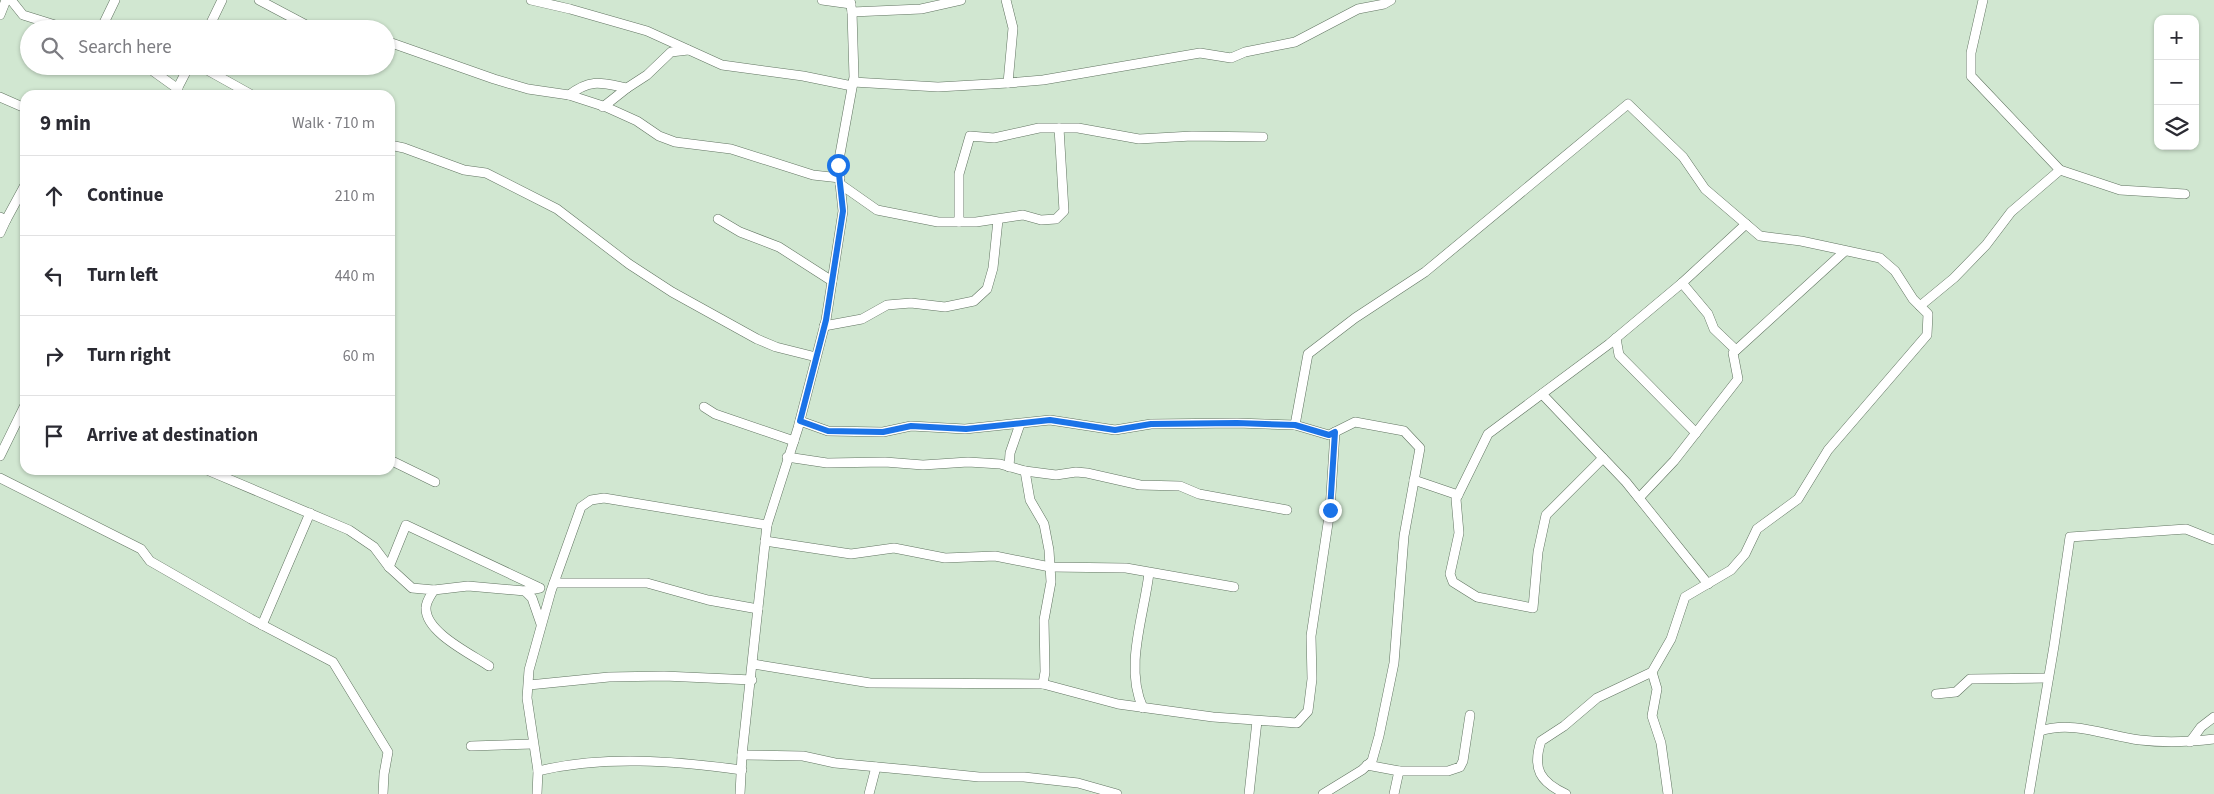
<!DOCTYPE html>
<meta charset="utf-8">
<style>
body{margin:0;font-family:"Source Sans 3",sans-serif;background:#f2f2f3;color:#2b2b33}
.controls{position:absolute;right:15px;top:15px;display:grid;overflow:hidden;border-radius:10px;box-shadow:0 1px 4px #0004}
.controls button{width:45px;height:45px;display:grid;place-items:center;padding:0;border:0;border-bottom:1px solid #e1e1e2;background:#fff;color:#2b2b33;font:25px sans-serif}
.stop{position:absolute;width:15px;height:15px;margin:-11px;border:4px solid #1a73e8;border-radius:50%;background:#fff}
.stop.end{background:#1a73e8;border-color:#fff;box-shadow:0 1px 5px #0008}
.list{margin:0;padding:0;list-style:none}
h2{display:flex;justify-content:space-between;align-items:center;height:65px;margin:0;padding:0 20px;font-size:21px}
h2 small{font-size:16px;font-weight:400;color:#7c7c81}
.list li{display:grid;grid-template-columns:32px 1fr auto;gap:15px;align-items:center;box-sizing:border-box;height:80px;padding:0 20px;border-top:1px solid #e1e1e2}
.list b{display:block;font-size:19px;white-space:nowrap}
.list em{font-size:16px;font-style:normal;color:#7c7c81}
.icon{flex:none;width:28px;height:28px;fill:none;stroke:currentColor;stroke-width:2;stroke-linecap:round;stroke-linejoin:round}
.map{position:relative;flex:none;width:2214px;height:794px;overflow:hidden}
.search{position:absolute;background:#fff;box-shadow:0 1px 4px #0004;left:20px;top:20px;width:375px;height:55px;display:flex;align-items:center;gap:12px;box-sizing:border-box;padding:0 18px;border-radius:28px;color:#7c7c81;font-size:19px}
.panel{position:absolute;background:#fff;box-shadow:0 1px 4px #0004;left:20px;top:90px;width:375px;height:385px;border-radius:15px}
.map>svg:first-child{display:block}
</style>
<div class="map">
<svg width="2214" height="794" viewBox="0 0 2214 794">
<rect width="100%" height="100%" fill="#d1e7d1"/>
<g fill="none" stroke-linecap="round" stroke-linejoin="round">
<!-- minor casing -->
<g stroke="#617461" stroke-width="10">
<g id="minor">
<path d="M11,0L23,15L68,29"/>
<path d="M259,0L308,26L328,29"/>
<path d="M531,0L570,9L647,31L722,65L803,76L852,86"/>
<path d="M822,0L851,4"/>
<path d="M1006,0L1013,28L1008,83"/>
<path d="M1983,0L1971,53V76L2060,170L2120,190L2185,194"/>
<path d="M852,12L921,9L961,0"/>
<path d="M0,15L6,0"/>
<path d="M101,29L115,0"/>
<path d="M208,29L222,0"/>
<path d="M386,41L494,79L528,89L569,95L606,107L637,121L659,136L675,142L731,149L813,175L840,178"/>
<path d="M146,66L178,89"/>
<path d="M200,66L252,95"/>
<path d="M853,82L938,87L1008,83L1043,80L1200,53L1231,58L1245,52L1295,42L1358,9L1384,4L1391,0"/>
<path d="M174,95L189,66"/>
<path d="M569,95C591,78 602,83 627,88L647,75L671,52L688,50"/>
<path d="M0,97L25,108"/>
<path d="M603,107L627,88"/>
<path d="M390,145L404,148L464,170L486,173L557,209L629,264L672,292L757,339L776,347L816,357"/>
<path d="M840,184L877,210L938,222H976L1023,215L1041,220L1056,219L1064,211L1059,128"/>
<path d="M0,217L6,220L25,185"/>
<path d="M718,219L740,232L779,247L832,281"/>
<path d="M959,222V174L970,136L994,138L1039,128H1078L1139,139L1192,136L1263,137"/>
<path d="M0,233L6,220"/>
<path d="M1682,283L1708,314L1714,329L1736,350"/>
<path d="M1920,306L1954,278L1986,245L2011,212L2060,170"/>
<path d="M824,326L862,319L887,305L911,303L945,307L974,301L987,289L993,268L998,220"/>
<path d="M1616,338L1619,355L1696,433"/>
<path d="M1542,394L1626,482L1708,584"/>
<path d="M704,407L715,414L794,441"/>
<path d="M800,421L828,431L883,432L911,426L965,429L1050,420L1115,430L1151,424L1237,423L1295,425L1329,435L1355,422L1404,431L1420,448L1404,536L1394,663L1379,736L1372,761L1362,770L1323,794"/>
<path d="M1295,425L1308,354L1355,318L1425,272L1628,104L1683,157L1705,189L1760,236L1801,241L1880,258L1895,271L1913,299L1928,314L1927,335L1828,450L1798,499L1757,529L1745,554L1731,570L1685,597L1671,639L1652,672L1657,689L1652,716L1661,743L1668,794"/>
<path d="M0,456L25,405"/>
<path d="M787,457L827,463L885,462L923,465L968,462L1000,464L1025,471L1056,475L1076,472L1087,473L1140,485L1180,486L1199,494L1287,510"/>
<path d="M1603,458L1546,515L1538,552L1533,608L1477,597L1453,582L1450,574L1459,533L1456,499L1488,434L1609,344L1682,283L1746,224"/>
<path d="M390,460L435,482"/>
<path d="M1009,467L1010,453L1020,424"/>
<path d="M207,470L349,530L374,547L389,567L412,588L434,590C431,595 426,601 426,608C425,632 471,654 489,666"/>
<path d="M1025,471L1030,500L1044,524L1049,550L1051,582L1044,620L1045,672L1043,684"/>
<path d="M0,478L141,549L150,561L251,619L333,662L388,752L384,774L383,794"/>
<path d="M1414,480L1458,495"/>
<path d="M1639,498L1674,461L1738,379L1733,353L1845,251"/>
<path d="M765,541L851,554L894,548L945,558L995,556L1050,567L1126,568L1234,587"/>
<path d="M389,567L406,525L538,587"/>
<path d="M554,583H647L708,600L758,609"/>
<path d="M434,590L468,586L525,591L540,588"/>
<path d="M525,591L532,598L541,624"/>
<path d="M262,625L310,513"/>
<path d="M753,664L870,683L1043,684L1118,704L1213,717L1297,723L1308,711L1312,679L1311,636L1330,510L1335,432"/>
<path d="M529,685L609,677L664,676L752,680"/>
<path d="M1936,694L1956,692L1970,679L2048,678"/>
<path d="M1143,708C1124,667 1144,616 1149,573"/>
<path d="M2040,731C2073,720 2107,736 2140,740C2165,743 2190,742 2214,739"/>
<path d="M2190,742L2201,727L2214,717"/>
<path d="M471,746L533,744"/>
<path d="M742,755L803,756L835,763L910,770L979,777H1024L1078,783L1117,794"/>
<path d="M1367,765L1399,771L1394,794"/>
<path d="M538,771C604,755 676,761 742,770"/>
<path d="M1399,771H1448L1460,767L1463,761L1470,715"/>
<path d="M537,794L538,771L527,698L529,670L551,591L581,507L591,500L604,498L767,525"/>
<path d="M740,794L742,755L767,525L798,428L826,320L843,211L838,165L854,77L852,12L850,0"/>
<path d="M869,794L876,767"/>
<path d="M1249,794L1257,721"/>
<path d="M1566,794C1540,782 1532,769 1541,741L1564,726L1597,698L1652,672"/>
<path d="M2029,794L2054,646L2070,537L2186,529L2214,540"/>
</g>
</g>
<!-- minor -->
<use href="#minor" stroke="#fff" stroke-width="9"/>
</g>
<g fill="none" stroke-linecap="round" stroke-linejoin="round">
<!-- route -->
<path stroke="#1a73e8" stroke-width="6" d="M838,165L843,211L826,320L800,421L828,431L883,432L911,426L966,429L1050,420L1115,430L1151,424L1237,423L1295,425L1329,435L1335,432L1330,510"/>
</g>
</svg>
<div class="controls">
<button>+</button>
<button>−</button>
<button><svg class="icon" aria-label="layers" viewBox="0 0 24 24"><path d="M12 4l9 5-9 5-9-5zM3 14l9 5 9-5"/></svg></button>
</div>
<div class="stop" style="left:838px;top:165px"></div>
<div class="stop end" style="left:1330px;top:510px"></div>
<div class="search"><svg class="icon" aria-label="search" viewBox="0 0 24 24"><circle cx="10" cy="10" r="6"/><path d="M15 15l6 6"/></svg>Search here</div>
<section class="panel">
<h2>9 min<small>Walk · 710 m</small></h2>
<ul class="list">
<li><svg class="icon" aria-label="ahead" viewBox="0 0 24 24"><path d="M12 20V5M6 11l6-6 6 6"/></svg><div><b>Continue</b></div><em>210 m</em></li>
<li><svg class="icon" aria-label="left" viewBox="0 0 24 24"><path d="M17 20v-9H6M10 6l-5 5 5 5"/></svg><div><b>Turn left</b></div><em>440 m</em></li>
<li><svg class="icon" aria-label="right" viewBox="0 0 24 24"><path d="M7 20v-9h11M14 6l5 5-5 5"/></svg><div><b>Turn right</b></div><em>60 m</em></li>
<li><svg class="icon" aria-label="arrive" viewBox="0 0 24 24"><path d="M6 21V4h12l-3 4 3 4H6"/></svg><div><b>Arrive at destination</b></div></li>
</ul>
</section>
</div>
